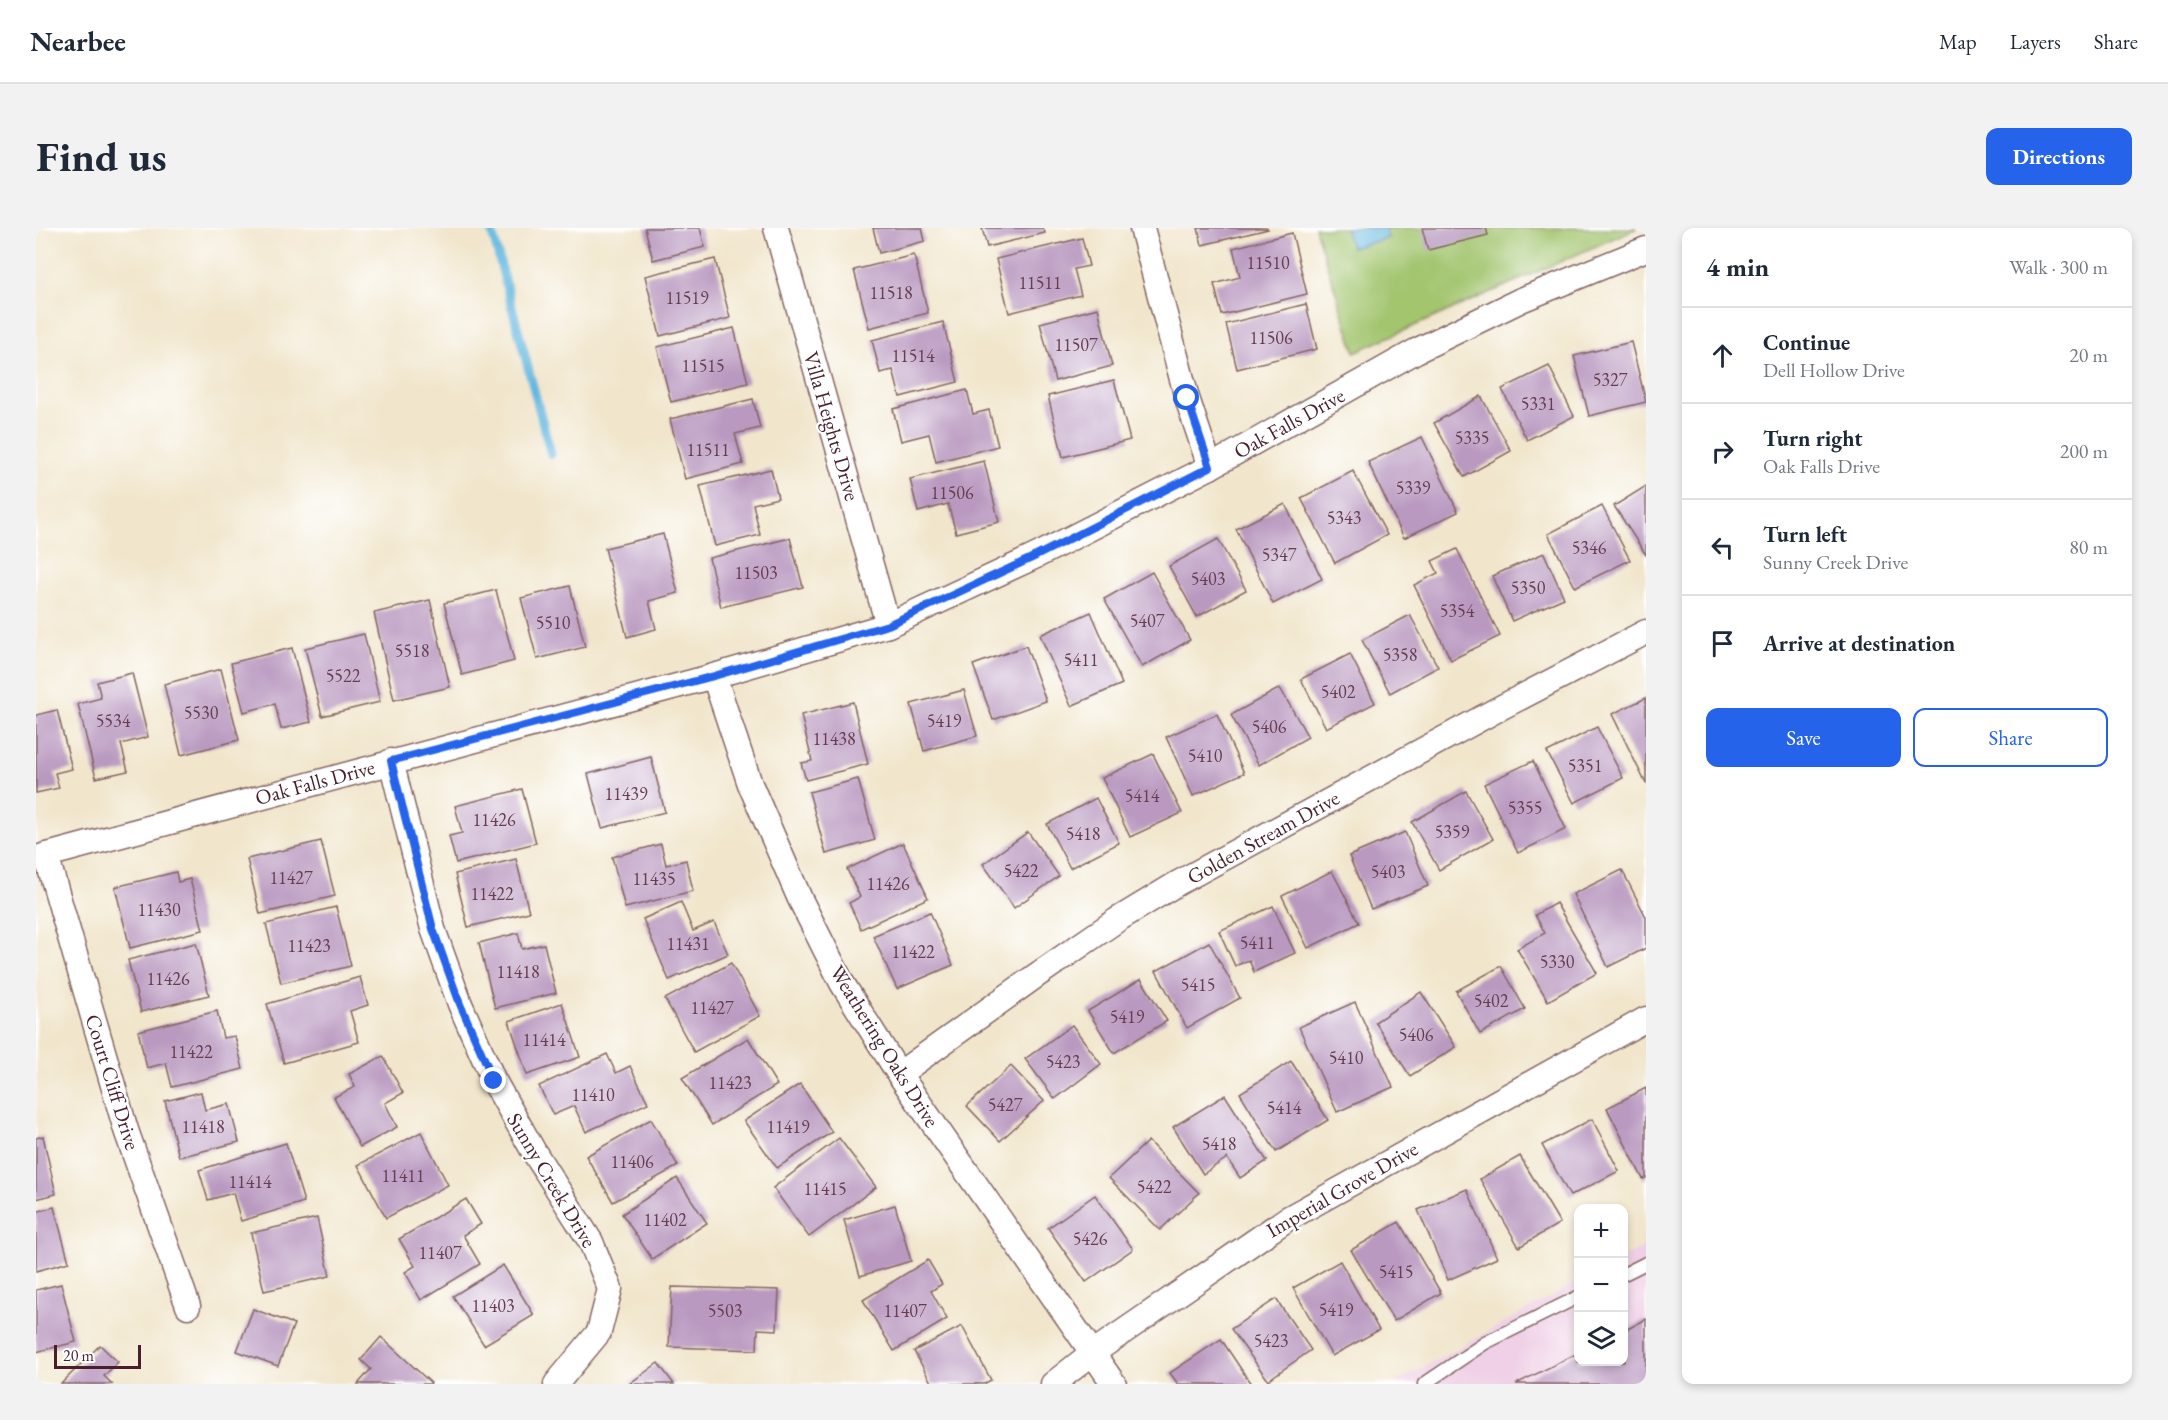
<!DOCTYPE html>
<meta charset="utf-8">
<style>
body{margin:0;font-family:"EB Garamond",serif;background:#f2f2f3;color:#1f2937}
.controls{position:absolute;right:18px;bottom:18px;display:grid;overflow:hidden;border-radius:12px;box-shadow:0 3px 9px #0003}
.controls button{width:54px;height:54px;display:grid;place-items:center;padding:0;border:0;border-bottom:2px solid #e0e1e3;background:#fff;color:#1f2937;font:30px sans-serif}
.scale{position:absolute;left:18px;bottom:15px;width:87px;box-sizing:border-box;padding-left:6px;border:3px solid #4a1f2b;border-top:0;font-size:16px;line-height:21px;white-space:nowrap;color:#4a1f2b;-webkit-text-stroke:4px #fff;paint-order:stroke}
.stop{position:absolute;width:18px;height:18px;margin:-14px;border:4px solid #2563eb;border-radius:50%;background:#fff}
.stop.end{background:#2563eb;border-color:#fff;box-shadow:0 2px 6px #0008}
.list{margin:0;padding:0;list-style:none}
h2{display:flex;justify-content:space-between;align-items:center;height:78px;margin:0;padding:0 24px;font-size:26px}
h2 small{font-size:20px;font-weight:400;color:#747a83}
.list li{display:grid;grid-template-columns:39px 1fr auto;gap:18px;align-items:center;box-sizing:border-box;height:96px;padding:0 24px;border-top:2px solid #e0e1e3}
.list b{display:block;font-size:22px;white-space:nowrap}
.list p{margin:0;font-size:20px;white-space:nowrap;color:#747a83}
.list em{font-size:20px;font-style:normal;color:#747a83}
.actions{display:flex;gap:12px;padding:18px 24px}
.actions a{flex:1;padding:14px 0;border:2px solid #2563eb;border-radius:12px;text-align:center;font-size:21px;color:#2563eb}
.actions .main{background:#2563eb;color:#fff}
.icon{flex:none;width:33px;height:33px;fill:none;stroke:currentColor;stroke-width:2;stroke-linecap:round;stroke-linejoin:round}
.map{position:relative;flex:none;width:1610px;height:1156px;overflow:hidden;border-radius:12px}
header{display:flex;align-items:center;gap:36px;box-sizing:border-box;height:84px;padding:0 30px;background:#fff;border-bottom:2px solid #e0e1e3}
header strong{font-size:28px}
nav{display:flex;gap:33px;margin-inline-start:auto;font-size:21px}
.intro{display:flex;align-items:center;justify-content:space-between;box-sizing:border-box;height:144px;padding:0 36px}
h1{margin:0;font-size:42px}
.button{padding:15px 27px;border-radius:12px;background:#2563eb;color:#fff;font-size:21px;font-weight:700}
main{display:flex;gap:36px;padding:0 36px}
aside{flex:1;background:#fff;border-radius:12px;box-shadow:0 3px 9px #0003}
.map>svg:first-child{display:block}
</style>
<header>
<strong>Nearbee</strong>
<nav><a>Map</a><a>Layers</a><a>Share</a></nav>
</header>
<div class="intro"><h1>Find us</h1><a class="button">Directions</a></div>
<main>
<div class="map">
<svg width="1610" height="1156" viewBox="0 0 1610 1156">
<rect width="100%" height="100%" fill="#fff"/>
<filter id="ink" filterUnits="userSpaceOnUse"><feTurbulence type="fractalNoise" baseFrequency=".0167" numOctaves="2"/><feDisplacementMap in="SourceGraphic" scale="12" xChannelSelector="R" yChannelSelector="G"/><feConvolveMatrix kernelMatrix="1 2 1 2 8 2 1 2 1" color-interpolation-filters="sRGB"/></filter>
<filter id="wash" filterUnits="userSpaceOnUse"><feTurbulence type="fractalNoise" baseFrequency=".008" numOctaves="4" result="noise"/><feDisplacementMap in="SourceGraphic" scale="24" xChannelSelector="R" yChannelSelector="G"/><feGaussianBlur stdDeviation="1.35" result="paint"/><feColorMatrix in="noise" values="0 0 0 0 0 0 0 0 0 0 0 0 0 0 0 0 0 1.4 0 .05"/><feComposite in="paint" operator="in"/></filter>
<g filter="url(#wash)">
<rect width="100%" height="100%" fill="#f1e6cc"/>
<!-- built -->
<path fill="#efd0e6" d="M1610,1017V1156H1357L1542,1054V1134H1588V1029Z"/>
<!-- green -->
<path fill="#a2c56e" stroke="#76724c" stroke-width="1.5" d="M1279,0H1601L1319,124Z"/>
<!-- water -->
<path fill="#63b8df" stroke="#566c85" stroke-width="1.5" d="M1309,0H1349L1352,10L1315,20Z"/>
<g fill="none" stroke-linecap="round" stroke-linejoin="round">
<!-- stream -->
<path stroke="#63b8df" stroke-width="9" d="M455,0L515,226"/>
</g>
<g id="blocks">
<!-- building -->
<g fill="#b999c0">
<path d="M609,0H664L669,19L617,32Z"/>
<path d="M837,0H886L889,13L843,25Z"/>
<path d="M946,0H1007L1009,5L951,19Z"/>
<path d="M1162,0H1231L1232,1L1166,17Z"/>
<path d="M1386,0H1450L1452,7L1392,22Z"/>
<path d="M1256,5L1271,66L1186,87L1178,56L1204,49L1197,20Z"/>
<path d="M1046,10L1053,38L1038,41L1045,67L973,85L960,31Z"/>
<path d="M878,27L892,85L833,100L818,42Z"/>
<path d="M679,31L694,90L624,108L609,48Z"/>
<path d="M1270,76L1281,121L1201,141L1190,96Z"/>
<path d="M1062,80L1076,138L1019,153L1004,95Z"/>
<path d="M907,94L922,154L864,169L857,142L844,145L836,112Z"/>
<path d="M698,100L712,155L635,174L621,119Z"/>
<path d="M1595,114L1610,174L1553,188L1538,128Z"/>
<path d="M1513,138L1538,188L1491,212L1466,161Z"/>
<path d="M1078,152L1094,212L1027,229L1012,168Z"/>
<path d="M931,162L937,186L953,182L962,218L900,234L893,206L865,213L857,181Z"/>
<path d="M1445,168L1475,223L1428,249L1398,195Z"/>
<path d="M717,171L724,200L699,206L707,236L649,251L634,191Z"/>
<path d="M1386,209L1422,284L1368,310L1332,234Z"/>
<path d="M948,233L963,294L920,305L912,276L882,284L874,251Z"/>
<path d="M735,241L742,270L717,276L724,307L679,318L664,258Z"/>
<path d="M1317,243L1351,307L1299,335L1265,270Z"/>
<path d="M1610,258V327L1578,278Z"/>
<path d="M1249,276L1286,351L1237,376L1200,301Z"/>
<path d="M1566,278L1594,332L1539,359L1512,306Z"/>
<path d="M627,306L642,365L613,373L620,401L591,409L569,320Z"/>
<path d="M754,310L767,359L685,379L673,330Z"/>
<path d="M1182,311L1210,362L1161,389L1133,338Z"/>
<path d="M1421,321L1464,408L1415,432L1378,357L1402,345L1396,333Z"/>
<path d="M1508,325L1528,370L1476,393L1456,348Z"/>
<path d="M1116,344L1154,412L1106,439L1068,371Z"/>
<path d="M534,358L549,419L501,431L485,370Z"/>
<path d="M460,362L478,433L426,447L408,375Z"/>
<path d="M394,372L414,459L358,472L338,385Z"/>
<path d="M1055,384L1086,456L1035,478L1004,407Z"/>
<path d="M1374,387L1402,439L1354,465L1326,412Z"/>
<path d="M328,406L344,474L286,488L269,420Z"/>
<path d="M990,418L1010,473L957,492L937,437Z"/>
<path d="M256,420L275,494L245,501L239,476L208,484L195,435Z"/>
<path d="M1314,426L1339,475L1290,500L1265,451Z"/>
<path d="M185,441L203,512L145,527L128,456Z"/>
<path d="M96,445L112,509L85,516L92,543L60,550L42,476L65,470L61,454Z"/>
<path d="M1244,460L1272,509L1223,537L1195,487Z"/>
<path d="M928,462L941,508L888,523L875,476Z"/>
<path d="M1610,470V556L1576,486Z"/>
<path d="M817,474L832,536L770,552L765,535L776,533L765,487Z"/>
<path d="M21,482L36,541L19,545L23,560L0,565V487Z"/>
<path d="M1181,486L1208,545L1157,568L1130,509Z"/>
<path d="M1561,499L1587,550L1538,575L1511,524Z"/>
<path d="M1117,526L1146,585L1094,609L1066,550Z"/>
<path d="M615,529L629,584L566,600L552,546Z"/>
<path d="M1497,533L1530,601L1482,625L1448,556Z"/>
<path d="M822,551L839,612L790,626L773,564Z"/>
<path d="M486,561L500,615L420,635L413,608L426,605L419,578Z"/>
<path d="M1430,563L1457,611L1403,642L1376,594Z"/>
<path d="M1060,570L1083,615L1034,640L1011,596Z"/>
<path d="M992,604L1023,648L978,680L947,636Z"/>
<path d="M1369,604L1392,658L1335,681L1313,628Z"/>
<path d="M285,613L299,668L224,686L211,631Z"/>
<path d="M867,615L892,670L825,701L813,675L824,669L811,641Z"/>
<path d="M625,616L630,637L650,632L657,663L589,680L576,629Z"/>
<path d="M480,631L493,684L432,699L419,646Z"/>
<path d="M1586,642L1610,689V720L1572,739L1537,666Z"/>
<path d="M1296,643L1323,695L1272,720L1246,668Z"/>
<path d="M140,644L142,654L154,651L167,702L94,720L79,659Z"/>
<path d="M645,674L657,703L678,694L692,726L633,752L607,691Z"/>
<path d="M1520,675L1561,745L1512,773L1481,721L1509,705L1499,687Z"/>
<path d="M1237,678L1259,725L1218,744L1213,732L1199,738L1183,703Z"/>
<path d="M300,679L315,738L245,755L230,696Z"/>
<path d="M894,684L917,737L861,761L837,708Z"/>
<path d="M482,705L486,721L508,716L520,765L459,780L443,715Z"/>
<path d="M1173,714L1204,770L1151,800L1120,743Z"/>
<path d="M160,715L173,767L105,784L92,732Z"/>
<path d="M695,735L724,788L658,824L629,771Z"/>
<path d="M1465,738L1489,781L1444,806L1420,763Z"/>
<path d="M324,749L332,777L314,783L323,814L248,835L231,776Z"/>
<path d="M1105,751L1131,793L1078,825L1052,783Z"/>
<path d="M1385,764L1420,819L1374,848L1339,794Z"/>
<path d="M1319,774L1357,859L1301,884L1263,799Z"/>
<path d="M526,775L544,829L491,847L473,793Z"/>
<path d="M181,783L187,810L199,808L207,841L136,859L130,835L111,840L102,803Z"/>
<path d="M1036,797L1065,836L1019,871L989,831Z"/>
<path d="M712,810L741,857L676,897L646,850Z"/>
<path d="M571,826L580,845L594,838L612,875L550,904L538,878L517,887L503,858Z"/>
<path d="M347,828L367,865L349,875L361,899L324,919L298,869L319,859L313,846Z"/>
<path d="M1255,833L1292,892L1240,924L1204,865Z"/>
<path d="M975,838L1008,873L964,913L931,878Z"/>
<path d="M764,856L796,904L741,940L708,893Z"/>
<path d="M1610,860V950L1607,951L1571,880Z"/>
<path d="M165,864L169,882L193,876L203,914L143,929L129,873Z"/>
<path d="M1189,867L1231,933L1204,950L1191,930L1167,946L1137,899Z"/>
<path d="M615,891L642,938L577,974L550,928Z"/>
<path d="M1556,891L1583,943L1534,968L1506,917Z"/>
<path d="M385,904L412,957L350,990L322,937Z"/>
<path d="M7,908L20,966L0,971V910Z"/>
<path d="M803,910L840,959L773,1009L737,960Z"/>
<path d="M1112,913L1163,965L1124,1002L1073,950Z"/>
<path d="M250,915L268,974L205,993L197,965L172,972L163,942Z"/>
<path d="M1484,928L1524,995L1483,1019L1444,951Z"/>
<path d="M641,950L671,995L616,1031L586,986Z"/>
<path d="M1431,961L1461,1030L1412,1052L1382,982Z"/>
<path d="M1059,967L1097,1021L1050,1054L1012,1000Z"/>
<path d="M430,971L445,996L427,1007L444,1036L385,1072L369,1044L379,1038L363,1011Z"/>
<path d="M859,977L875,1033L824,1048L808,992Z"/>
<path d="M18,979L33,1034L0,1043V984Z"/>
<path d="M281,990L294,1048L228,1063L215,1005Z"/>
<path d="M1363,994L1405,1065L1358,1093L1315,1022Z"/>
<path d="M892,1032L906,1056L895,1063L911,1091L858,1123L827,1072Z"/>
<path d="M1304,1033L1343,1102L1296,1128L1257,1060Z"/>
<path d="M467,1037L498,1087L448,1117L417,1068Z"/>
<path d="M25,1056L40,1114L0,1124V1062Z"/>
<path d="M636,1059L743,1062L741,1102L722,1101L721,1122L633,1119Z"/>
<path d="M1240,1071L1275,1122L1232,1152L1195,1101Z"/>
<path d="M217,1081L258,1096L242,1138L201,1123Z"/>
<path d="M1610,1091V1156H1480L1542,1125V1134H1588V1103Z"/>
<path d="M926,1098L955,1152L948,1156H896L878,1123Z"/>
<path d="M345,1109L395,1155L394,1156H322L335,1141L325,1132Z"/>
<path d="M1185,1111L1215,1156H1142L1134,1145Z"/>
<path d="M64,1117L82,1134L68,1148L76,1156H25Z"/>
<path d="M622,1135L638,1156H593Z"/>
</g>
</g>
</g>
<g filter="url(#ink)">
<use href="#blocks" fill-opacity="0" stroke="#846563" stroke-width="1.5"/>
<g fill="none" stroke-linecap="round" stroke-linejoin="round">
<!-- service casing -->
<g stroke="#846563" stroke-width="15">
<g id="service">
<path d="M1588,1046L1610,1035"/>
<path d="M1388,1156L1449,1115L1542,1069"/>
</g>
</g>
<!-- minor casing -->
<g stroke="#846563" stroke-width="27">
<g id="minor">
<path d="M740,0L852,397"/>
<path d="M1106,0L1151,170L1174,239"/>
<path d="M678,448L714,556L764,671L806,755L863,846L1078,1156"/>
<path d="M355,533L397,701L424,776L458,853L498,924L555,1014L574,1061L563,1104L520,1156"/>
<path d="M10,627L90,902L152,1078"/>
<path d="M0,630L678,448L852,397L1000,328L1174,239L1380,123L1485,72L1610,21"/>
<path d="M863,846L1001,747L1081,692L1142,655L1466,479L1610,404"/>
<path d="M1017,1156L1055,1126L1251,991L1610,791"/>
</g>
</g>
<!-- service -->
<use href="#service" stroke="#fff" stroke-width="12"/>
<!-- minor -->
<use href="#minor" stroke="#fff" stroke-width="24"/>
</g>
</g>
<g fill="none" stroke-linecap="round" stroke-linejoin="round" filter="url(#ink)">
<!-- route -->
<path stroke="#2563eb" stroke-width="8" d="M458,853L424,776L397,701L355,533L678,448L852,397L1000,328L1174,239L1151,170"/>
</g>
<g text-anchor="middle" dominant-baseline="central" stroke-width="4.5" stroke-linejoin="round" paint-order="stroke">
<!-- number labels -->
<g font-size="18" fill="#663e50">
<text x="1232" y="34">11510</text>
<text x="1004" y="54">11511</text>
<text x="855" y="64">11518</text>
<text x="651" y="69">11519</text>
<text x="1235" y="109">11506</text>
<text x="1040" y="116">11507</text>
<text x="877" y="127">11514</text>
<text x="667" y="137">11515</text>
<text x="1574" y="151">5327</text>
<text x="1502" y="175">5331</text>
<text x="1436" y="209">5335</text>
<text x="672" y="221">11511</text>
<text x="1377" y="259">5339</text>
<text x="916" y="264">11506</text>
<text x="1308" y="289">5343</text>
<text x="1553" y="319">5346</text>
<text x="1243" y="326">5347</text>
<text x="720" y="344">11503</text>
<text x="1172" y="350">5403</text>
<text x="1492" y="359">5350</text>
<text x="1421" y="382">5354</text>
<text x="1111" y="392">5407</text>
<text x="517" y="394">5510</text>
<text x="376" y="422">5518</text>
<text x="1364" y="426">5358</text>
<text x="1045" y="431">5411</text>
<text x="307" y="447">5522</text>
<text x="1302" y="463">5402</text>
<text x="165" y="484">5530</text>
<text x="77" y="492">5534</text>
<text x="908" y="492">5419</text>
<text x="1233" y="498">5406</text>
<text x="798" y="510">11438</text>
<text x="1169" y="527">5410</text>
<text x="1549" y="537">5351</text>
<text x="590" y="565">11439</text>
<text x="1106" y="567">5414</text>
<text x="1489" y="579">5355</text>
<text x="458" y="591">11426</text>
<text x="1416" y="603">5359</text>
<text x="1047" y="605">5418</text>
<text x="985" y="642">5422</text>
<text x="1352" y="643">5403</text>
<text x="255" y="649">11427</text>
<text x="618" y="650">11435</text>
<text x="852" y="655">11426</text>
<text x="456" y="665">11422</text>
<text x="123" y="681">11430</text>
<text x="1221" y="714">5411</text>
<text x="652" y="715">11431</text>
<text x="273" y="717">11423</text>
<text x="877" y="723">11422</text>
<text x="1521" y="733">5330</text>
<text x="482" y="743">11418</text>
<text x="132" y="750">11426</text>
<text x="1162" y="756">5415</text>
<text x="1455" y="772">5402</text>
<text x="676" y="779">11427</text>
<text x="1091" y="788">5419</text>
<text x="1380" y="806">5406</text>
<text x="508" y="811">11414</text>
<text x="155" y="823">11422</text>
<text x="1310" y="829">5410</text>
<text x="1027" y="833">5423</text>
<text x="694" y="854">11423</text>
<text x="557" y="866">11410</text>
<text x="969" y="876">5427</text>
<text x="1248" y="879">5414</text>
<text x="167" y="898">11418</text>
<text x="752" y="898">11419</text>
<text x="1183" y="915">5418</text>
<text x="596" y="933">11406</text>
<text x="367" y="947">11411</text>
<text x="214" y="953">11414</text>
<text x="1118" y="958">5422</text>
<text x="789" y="960">11415</text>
<text x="629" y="991">11402</text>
<text x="1054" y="1010">5426</text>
<text x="404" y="1024">11407</text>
<text x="1360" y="1043">5415</text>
<text x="457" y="1077">11403</text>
<text x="1300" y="1081">5419</text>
<text x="689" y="1082">5503</text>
<text x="869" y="1082">11407</text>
<text x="1235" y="1112">5423</text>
</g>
<!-- street labels -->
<g font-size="21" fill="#4a1f2b" stroke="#fff">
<text transform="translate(1253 195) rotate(-29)">Oak Falls Drive</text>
<text transform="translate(796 198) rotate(74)">Villa Heights Drive</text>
<text transform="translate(279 554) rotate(-15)">Oak Falls Drive</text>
<text transform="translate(1227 609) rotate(-29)">Golden Stream Drive</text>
<text transform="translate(849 818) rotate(58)">Weathering Oaks Drive</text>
<text transform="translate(77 854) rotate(73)">Court Cliff Drive</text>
<text transform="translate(516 952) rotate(59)">Sunny Creek Drive</text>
<text transform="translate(1306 961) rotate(-30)">Imperial Grove Drive</text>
</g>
</g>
</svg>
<div class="controls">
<button>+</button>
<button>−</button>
<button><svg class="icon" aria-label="layers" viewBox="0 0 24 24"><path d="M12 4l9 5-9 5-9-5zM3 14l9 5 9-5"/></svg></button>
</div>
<div class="scale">20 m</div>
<div class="stop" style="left:1151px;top:170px"></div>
<div class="stop end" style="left:458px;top:853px"></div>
</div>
<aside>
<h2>4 min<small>Walk · 300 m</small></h2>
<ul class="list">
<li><svg class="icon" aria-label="ahead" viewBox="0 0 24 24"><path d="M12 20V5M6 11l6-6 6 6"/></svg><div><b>Continue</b><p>Dell Hollow Drive</p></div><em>20 m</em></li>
<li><svg class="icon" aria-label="right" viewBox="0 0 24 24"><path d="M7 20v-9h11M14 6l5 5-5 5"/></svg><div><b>Turn right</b><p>Oak Falls Drive</p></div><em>200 m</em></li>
<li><svg class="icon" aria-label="left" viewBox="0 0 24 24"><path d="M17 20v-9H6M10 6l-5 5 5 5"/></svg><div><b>Turn left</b><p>Sunny Creek Drive</p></div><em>80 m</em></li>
<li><svg class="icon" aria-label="arrive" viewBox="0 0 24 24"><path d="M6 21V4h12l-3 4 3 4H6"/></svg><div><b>Arrive at destination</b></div></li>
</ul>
<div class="actions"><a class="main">Save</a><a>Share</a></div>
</aside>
</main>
